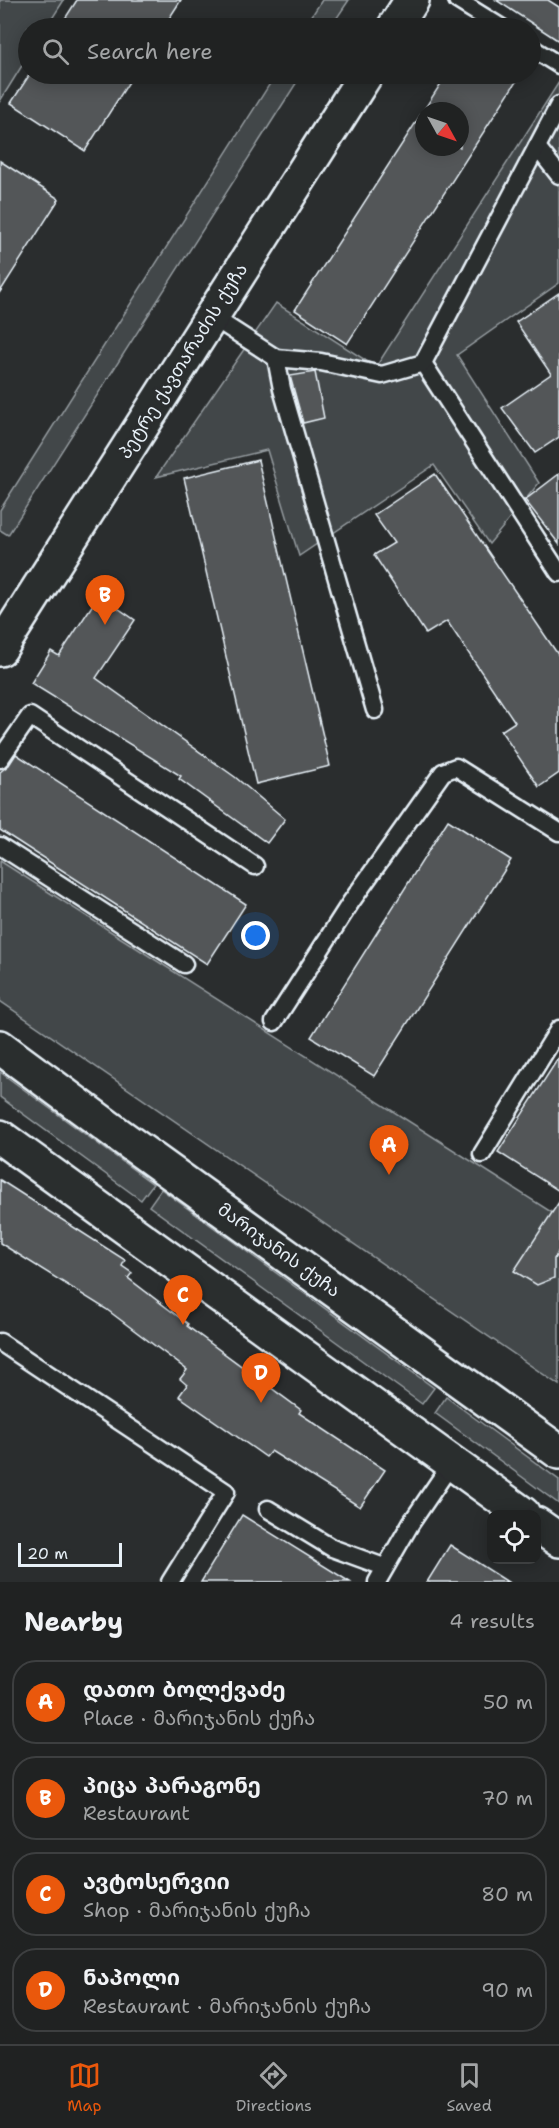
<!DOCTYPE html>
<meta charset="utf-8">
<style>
body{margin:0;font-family:"Shantell Sans","Noto Sans Georgian",sans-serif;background:#282a2a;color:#f1f3f6}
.controls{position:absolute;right:18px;bottom:18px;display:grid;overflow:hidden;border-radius:12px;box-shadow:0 3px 15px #0003}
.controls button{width:54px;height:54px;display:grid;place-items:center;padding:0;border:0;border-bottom:2px solid #3d3f40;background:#202222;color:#f1f3f6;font:30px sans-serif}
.compass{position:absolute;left:415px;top:102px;width:54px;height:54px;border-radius:50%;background:#202222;box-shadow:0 3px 15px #0003;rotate:130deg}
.scale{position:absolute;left:18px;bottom:15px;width:104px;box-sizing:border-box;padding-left:6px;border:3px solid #e8f1f8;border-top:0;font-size:16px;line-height:21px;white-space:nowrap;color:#e8f1f8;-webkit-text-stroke:4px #2a2d2e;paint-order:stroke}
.you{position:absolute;left:256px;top:936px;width:21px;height:21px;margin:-15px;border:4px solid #fff;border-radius:50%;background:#1a73e8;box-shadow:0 0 0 9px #1a73e833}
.badge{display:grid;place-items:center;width:39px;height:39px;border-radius:50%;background:#ea580c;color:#fff;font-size:20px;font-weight:700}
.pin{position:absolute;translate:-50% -50px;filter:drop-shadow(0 2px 3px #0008)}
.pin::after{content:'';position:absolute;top:32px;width:21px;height:18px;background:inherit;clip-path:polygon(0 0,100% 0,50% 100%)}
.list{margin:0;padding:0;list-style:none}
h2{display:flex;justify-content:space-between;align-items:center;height:78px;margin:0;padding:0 24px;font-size:26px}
h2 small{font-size:20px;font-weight:400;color:#a2a4a5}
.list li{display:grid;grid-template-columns:39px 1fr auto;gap:18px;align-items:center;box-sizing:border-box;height:84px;margin:0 12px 12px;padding:0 12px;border:2px solid #3d3f40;border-radius:24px}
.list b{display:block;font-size:22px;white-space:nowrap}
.list p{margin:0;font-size:20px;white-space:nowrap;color:#a2a4a5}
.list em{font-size:20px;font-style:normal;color:#a2a4a5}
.icon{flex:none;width:33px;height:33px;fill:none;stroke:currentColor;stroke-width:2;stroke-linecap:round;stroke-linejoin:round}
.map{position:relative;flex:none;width:559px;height:1582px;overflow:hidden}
.search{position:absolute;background:#202222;box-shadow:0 3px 15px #0003;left:18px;right:18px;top:18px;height:66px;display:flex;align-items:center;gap:15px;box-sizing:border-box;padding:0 21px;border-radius:33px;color:#a2a4a5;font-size:22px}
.sheet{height:462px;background:#202222}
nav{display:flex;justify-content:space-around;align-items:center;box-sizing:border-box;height:84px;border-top:2px solid #3d3f40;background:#202222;font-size:16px;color:#a2a4a5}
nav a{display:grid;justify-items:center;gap:3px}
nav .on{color:#ea580c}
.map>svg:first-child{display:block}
</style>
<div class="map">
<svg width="559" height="1582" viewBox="0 0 559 1582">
<rect width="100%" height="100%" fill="#2a2d2e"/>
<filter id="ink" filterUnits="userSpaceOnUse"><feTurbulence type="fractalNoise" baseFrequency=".0167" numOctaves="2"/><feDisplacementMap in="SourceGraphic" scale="12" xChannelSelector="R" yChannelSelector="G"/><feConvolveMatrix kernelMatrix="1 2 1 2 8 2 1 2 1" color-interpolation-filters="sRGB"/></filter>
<g filter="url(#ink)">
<!-- green -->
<g fill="#424648" stroke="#959ca0" stroke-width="1.5">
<path d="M0,0H64L46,28H28V56L0,101Z"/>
<path d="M322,0H349L330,28H304Z"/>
<path d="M276,74H302L8,535L0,530V510Z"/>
<path d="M559,82V283L457,355L539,483L489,544L434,465L299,556L267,450L156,477L276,303L376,367Z"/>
<path d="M0,861L559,1217V1385L0,1001Z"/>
<path d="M0,1072L153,1184L141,1200L0,1097Z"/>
<path d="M161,1189L434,1388L422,1404L149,1206Z"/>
<path d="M446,1397L559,1480V1504L435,1413Z"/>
</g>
<!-- building -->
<g fill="#535759" stroke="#e8f1f8" stroke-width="1.5" fill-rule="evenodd">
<path d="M77,0H181L163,28H59Z"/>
<path d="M496,0H548L559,7V41Z"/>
<path d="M30,74H134L85,151L11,103Z"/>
<path d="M447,74H521L347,344L295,310ZM424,111H460V147H424Z"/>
<path d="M0,161L59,199L0,292Z"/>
<path d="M559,293V437L535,453L502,408L551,374L516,322Z"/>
<path d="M315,372L324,418L303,423L290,376Z"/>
<path d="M258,460L330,766L256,784L184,478Z"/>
<path d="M435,474L559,656V773L539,787L501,731L515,722L447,621L426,634L374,555L394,543L374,515Z"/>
<path d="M559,474V544L525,500Z"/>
<path d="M99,595L135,620L96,678L235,777L285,819L267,843L179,779L181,776L31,683L51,651L59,656Z"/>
<path d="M16,754L246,904L207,964L0,830V772L9,765Z"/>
<path d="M448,820L511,860L374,1076L311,1037Z"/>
<path d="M559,1057V1191L498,1152Z"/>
<path d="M0,1180L125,1260L122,1266L132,1273L128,1278L188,1324L187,1326L301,1410L299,1413L385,1470L360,1507L271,1451L266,1457L179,1396L187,1385L180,1379L187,1370L106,1309L0,1243Z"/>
<path d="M559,1202V1251L554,1259V1278L537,1285L514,1271Z"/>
<path d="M242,1515L350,1582H201Z"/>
<path d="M450,1545L508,1582H427Z"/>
</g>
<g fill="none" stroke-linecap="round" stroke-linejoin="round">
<!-- lane casing -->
<g stroke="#e8f1f8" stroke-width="21">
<g id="lane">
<path d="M457,0L502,28"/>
<path d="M530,47L559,65"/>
<path d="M537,147L559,175"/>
<path d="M211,316L276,358"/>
<path d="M423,363L559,573"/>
<path d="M375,710L282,389L276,358L321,362L382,375L423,363L559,105"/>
<path d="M0,759L30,716L255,866"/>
<path d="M0,846L184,964"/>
<path d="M274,1022L351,902L443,772L456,767L559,832"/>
<path d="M482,1154L559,1029"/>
<path d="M0,1342L226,1492L170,1582"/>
<path d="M268,1509L332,1548L384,1567"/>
<path d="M377,1582L411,1523L451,1464"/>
</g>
</g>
<!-- secondary casing -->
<g stroke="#e8f1f8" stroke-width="38">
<g id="secondary">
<path d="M394,28L412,0"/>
<path d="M0,649L366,74"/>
<path d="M0,1047L119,1135L559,1452"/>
<path d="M0,1137L523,1514"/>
<path d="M536,1524L559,1540"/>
</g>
</g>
<!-- lane -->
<use href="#lane" stroke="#2a2d2e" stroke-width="16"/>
<!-- secondary -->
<use href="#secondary" stroke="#2a2d2e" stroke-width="33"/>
</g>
</g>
<g text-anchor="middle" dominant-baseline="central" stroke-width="6" stroke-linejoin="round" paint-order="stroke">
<!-- street labels -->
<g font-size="18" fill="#e8f1f8" stroke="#2a2d2e">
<text transform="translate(183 361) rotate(-58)">პეტრე ქავთარაძის ქუჩა</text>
<text transform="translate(279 1250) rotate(36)">მარიჯანის ქუჩა</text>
</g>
</g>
</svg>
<div class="controls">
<button><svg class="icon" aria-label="locate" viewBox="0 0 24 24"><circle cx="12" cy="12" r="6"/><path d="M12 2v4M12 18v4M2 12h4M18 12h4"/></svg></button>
</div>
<svg class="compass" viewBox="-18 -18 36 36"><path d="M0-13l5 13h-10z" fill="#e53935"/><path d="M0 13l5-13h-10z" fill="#a2a4a5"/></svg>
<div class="scale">20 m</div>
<div class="you"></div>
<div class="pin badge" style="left:389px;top:1175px">A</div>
<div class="pin badge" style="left:105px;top:625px">B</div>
<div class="pin badge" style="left:183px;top:1325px">C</div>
<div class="pin badge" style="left:261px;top:1403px">D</div>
<div class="search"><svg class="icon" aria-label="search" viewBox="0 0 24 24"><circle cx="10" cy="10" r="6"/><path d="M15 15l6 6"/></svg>Search here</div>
</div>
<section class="sheet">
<h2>Nearby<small>4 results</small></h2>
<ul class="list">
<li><span class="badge">A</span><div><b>დათო ბოლქვაძე</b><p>Place · მარიჯანის ქუჩა</p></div><em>50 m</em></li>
<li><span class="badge">B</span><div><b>პიცა პარაგონე</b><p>Restaurant</p></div><em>70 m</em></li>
<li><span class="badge">C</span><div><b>ავტოსერვიი</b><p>Shop · მარიჯანის ქუჩა</p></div><em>80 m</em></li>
<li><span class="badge">D</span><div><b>ნაპოლი</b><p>Restaurant · მარიჯანის ქუჩა</p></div><em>90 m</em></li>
</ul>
</section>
<nav>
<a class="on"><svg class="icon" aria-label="map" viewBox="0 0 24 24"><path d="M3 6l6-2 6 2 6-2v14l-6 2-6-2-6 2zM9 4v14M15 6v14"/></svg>Map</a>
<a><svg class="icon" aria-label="directions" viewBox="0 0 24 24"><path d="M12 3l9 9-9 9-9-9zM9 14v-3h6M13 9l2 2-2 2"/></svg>Directions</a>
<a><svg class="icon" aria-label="saved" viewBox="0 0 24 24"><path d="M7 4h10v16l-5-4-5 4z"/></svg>Saved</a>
</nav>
